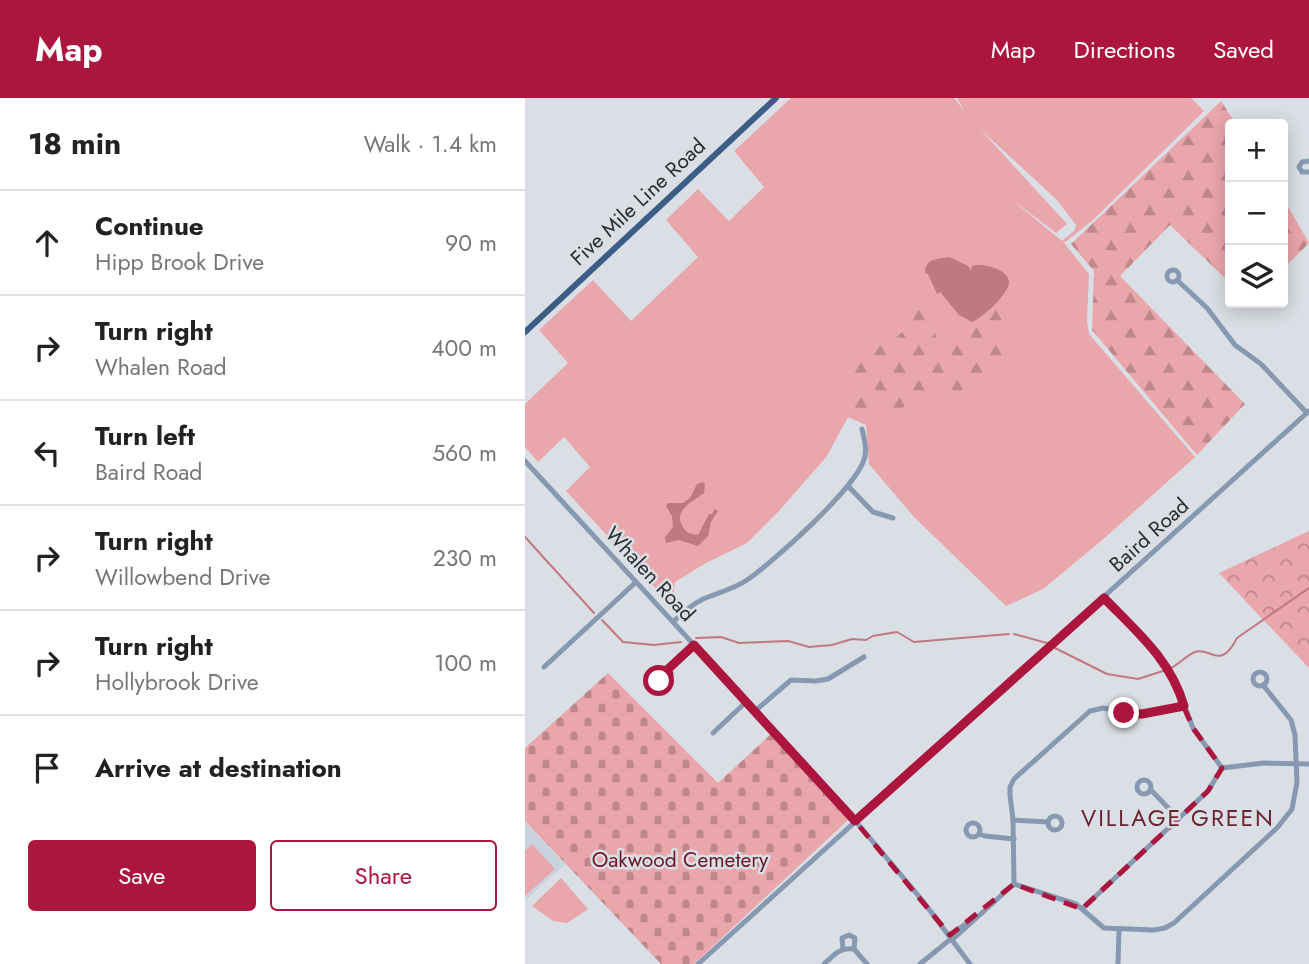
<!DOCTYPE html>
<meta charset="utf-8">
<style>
body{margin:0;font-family:Jost,sans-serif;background:#f2f2f2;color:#222}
.controls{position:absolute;right:21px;top:21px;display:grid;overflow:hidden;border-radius:7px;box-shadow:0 4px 18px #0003}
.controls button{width:63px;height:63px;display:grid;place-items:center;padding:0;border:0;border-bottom:2px solid #e0e0e0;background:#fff;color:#222;font:35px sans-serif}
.stop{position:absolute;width:21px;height:21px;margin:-16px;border:5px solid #ab153e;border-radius:50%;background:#fff}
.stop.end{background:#ab153e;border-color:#fff;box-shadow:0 2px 7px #0008}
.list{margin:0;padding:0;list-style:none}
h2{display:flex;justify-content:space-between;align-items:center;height:91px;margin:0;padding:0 28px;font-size:30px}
h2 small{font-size:23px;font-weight:400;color:#767676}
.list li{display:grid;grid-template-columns:46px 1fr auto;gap:21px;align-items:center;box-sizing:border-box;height:105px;padding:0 28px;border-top:2px solid #e0e0e0}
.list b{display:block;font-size:26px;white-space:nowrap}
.list p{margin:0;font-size:23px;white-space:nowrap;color:#767676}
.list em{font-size:23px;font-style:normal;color:#767676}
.actions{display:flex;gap:14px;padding:21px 28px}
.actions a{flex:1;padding:16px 0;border:2px solid #ab153e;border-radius:7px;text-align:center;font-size:24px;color:#ab153e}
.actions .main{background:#ab153e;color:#fff}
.icon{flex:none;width:38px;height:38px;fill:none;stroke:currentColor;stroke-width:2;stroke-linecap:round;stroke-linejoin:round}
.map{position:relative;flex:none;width:784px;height:866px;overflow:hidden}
header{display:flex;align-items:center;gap:42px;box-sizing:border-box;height:98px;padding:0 35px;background:#ab153e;color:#fff}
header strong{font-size:33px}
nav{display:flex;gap:38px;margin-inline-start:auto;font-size:24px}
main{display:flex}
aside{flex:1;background:#fff}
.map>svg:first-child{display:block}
</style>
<header>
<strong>Map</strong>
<nav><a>Map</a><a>Directions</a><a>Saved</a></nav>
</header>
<main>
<aside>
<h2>18 min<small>Walk · 1.4 km</small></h2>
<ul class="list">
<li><svg class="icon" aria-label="ahead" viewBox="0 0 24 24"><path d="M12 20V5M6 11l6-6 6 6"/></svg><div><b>Continue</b><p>Hipp Brook Drive</p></div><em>90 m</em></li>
<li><svg class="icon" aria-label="right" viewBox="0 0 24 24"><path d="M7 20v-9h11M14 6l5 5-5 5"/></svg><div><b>Turn right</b><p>Whalen Road</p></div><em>400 m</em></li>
<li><svg class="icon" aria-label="left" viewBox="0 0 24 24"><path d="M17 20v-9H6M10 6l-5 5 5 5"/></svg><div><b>Turn left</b><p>Baird Road</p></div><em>560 m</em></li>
<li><svg class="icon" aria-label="right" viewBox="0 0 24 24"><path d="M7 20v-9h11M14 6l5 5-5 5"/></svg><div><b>Turn right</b><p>Willowbend Drive</p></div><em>230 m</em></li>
<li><svg class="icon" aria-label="right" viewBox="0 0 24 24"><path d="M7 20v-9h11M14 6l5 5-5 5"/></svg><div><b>Turn right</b><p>Hollybrook Drive</p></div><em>100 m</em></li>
<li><svg class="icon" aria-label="arrive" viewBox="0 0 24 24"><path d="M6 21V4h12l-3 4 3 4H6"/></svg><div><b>Arrive at destination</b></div></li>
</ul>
<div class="actions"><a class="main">Save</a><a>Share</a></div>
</aside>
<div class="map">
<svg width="784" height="866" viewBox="0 0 784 866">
<defs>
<pattern id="forest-firs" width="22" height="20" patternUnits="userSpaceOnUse" patternTransform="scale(1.75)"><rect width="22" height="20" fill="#e9a6ab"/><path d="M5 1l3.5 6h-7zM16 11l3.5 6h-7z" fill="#bd878c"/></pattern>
<pattern id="cemetery-stones" width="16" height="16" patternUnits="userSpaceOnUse" patternTransform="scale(1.75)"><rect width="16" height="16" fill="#e9a6ab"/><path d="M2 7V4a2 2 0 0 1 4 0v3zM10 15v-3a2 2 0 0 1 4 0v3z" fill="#bd878c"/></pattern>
<pattern id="park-crowns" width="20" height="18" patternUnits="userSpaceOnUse" patternTransform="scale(1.75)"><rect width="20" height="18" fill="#e9a6ab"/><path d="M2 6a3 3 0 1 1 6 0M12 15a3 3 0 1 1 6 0" fill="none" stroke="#bd878c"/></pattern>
</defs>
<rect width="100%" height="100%" fill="#dadfe5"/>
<!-- built -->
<path fill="#c9d3de" d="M0,724L40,766L0,803Z"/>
<!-- grass -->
<g fill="#e9a6ab" fill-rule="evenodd">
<path d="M266,0H429L440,14L432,0H666L679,13L568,122L539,145L564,176L562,222L564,236L670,359L575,444L518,491L481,508L389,419L344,366L341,327L323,319L302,358L254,413L222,445L181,465L150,484L147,508L41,393L65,369L39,339L13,364L0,349V306L43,265L14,232L68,182L106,223L173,159L141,122L173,91L204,123L239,89L209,53ZM455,31L531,101L551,127L549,133L537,143L485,100L531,135L542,126Z"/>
<path d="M7,746L30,771L0,798V753Z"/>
<path d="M36,780L63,811L42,825L28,823L7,808Z"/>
</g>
<!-- forest -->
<g fill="url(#forest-firs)">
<path d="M696,3L711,26H705V185L645,127L595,178L720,306L672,357L567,232L569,173L546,146Z"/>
<path d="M758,100L784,145L758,171Z"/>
<path d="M394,195L408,207V231L415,247L427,246L436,238L439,226C457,225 466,213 476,199C486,234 485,274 449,292C441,296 431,300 422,299C415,298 408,296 400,295C367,317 353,330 319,303L336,254L357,242L363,247L379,232L385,199Z"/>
</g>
<!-- cemetery -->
<path fill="url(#cemetery-stones)" d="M83,575L193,685L246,636L324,721L169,866H136L0,723V650Z"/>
<!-- park -->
<path fill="url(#park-crowns)" d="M784,433V570L694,475Z"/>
<!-- water -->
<g fill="#c07980">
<path d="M425,159L443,168L446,173L447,168C456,164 484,171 484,184C484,196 457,220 447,224L434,217L415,194L412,196L403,176L400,175C400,160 413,161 425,159Z"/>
<path d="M178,384L180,386L179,395C168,403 147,413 158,429C161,435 166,436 173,437L184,416H187L190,411L193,413L186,424L183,438L173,448L154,442L141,445L140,439L148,429L147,418L141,408L143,405H158L165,400L172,386Z"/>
</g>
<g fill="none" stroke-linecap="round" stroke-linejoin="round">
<!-- stream -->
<g stroke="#c07980" stroke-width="2">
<path d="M0,439L69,515"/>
<path d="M77,522L98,544L129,547L156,544"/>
<path d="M489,536L522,545"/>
<path d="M171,540L196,539L214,545L263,543L284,549L307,547L327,541L341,542L348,538L372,534L389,544L484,536"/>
<path d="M530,550L582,576L613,581L641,572"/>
<path d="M646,570C654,566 662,557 670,554C685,548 695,574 712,540L784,490"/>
</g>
<!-- minor -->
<g stroke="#8699b0" stroke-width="5">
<path d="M784,63L777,64L774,69L777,74H784"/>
<circle cx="648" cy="178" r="6"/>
<path d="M652,182L682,210L710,247L736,266L782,315"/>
<path d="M0,363L328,720L397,802L445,866"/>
<path d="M323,388L348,414L368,420"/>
<path d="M148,524C157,515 166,507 178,501C192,495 209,491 222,482C248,464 335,387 340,358C342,349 339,340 337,331"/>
<path d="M19,569L111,484"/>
<path d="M142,572L139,570L132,572L130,576L132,582L138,584L144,579L142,572L169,547"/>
<circle cx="735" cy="581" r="7"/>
<path d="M230,613L266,582L291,583L303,581L339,559"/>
<path d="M188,635L221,604"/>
<path d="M697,670L739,665L784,666"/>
<circle cx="619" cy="689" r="7"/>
<path d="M625,691L653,720"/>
<circle cx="530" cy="725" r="7"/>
<path d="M488,722L523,724"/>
<circle cx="448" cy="732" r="7"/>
<path d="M454,736L460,738L489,741"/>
<path d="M489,786L551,806L579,830L629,832L640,830L649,825L752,730L767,711L772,684L770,637L766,622L738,587"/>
<path d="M557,811L683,693L697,670L668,630L649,580L639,564L579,500"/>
<path d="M425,837L449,820"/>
<path d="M428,841L489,786L488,722L485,697V689L489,681L565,613L578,610L617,616L659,608"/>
<path d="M318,850L317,840L324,837L330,840L329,851"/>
<path d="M173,866L784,313"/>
<path d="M299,866C309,857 315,849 329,851L342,866"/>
<path d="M395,866L427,840"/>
<path d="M593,866L594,832"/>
</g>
<!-- major -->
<path stroke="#3c5e86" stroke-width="6" d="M0,234L251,0"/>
</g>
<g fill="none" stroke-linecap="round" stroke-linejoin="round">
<!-- route -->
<path stroke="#ab153e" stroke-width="9" d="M134,583L142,582L144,576L142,572L169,547L330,723L579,500C611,533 646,562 659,608L617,616L599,615"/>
</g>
<!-- marked area -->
<path fill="none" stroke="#ab153e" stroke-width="5" stroke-dasharray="14 9" stroke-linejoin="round" d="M579,500L639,564L668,630L697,670L683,693L557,811L489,786L425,837L330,723Z"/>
<g text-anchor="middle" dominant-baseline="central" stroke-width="5" stroke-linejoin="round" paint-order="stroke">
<!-- street labels -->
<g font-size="21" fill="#2a2c2e" stroke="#dadfe5">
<text transform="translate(113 104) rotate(-43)">Five Mile Line Road</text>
<text transform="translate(624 437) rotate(-42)">Baird Road</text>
<text transform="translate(125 476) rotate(47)">Whalen Road</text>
</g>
<!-- park labels -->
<g font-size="21" fill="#6d1729" stroke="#dadfe5">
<text x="155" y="762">Oakwood Cemetery</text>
</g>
<!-- neighbourhood labels -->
<g font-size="23" letter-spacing="2" fill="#69232f" stroke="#dadfe5">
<text x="653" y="720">VILLAGE GREEN</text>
</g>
</g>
</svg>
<div class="controls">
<button>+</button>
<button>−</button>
<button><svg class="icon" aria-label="layers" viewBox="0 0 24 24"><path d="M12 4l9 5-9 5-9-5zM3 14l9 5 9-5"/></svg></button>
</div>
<div class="stop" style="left:134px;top:583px"></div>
<div class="stop end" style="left:599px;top:615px"></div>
</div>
</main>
